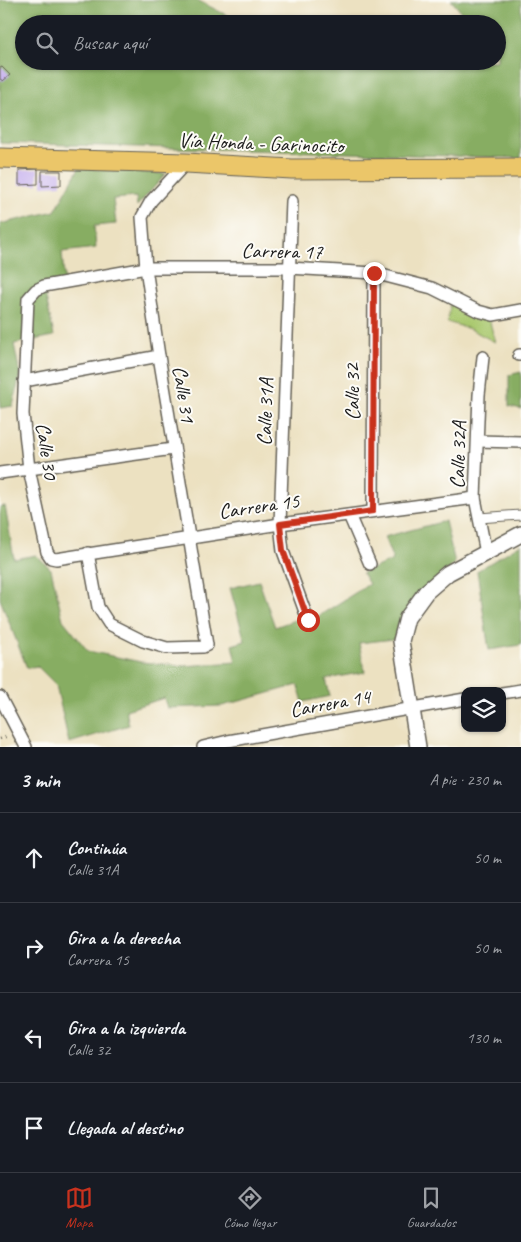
<!DOCTYPE html>
<html lang="es">
<meta charset="utf-8">
<style>
body{margin:0;font-family:Caveat,sans-serif;background:#20242c;color:#f1f3f6}
.controls{position:absolute;right:15px;bottom:15px;display:grid;overflow:hidden;border-radius:10px;box-shadow:0 1px 4px #0004}
.controls button{width:45px;height:45px;display:grid;place-items:center;padding:0;border:0;border-bottom:1px solid #363941;background:#171b24;color:#f1f3f6;font:25px sans-serif}
.stop{position:absolute;width:15px;height:15px;margin:-11px;border:4px solid #c8321e;border-radius:50%;background:#fff}
.stop.end{background:#c8321e;border-color:#fff;box-shadow:0 1px 5px #0008}
.list{margin:0;padding:0;list-style:none}
h2{display:flex;justify-content:space-between;align-items:center;height:65px;margin:0;padding:0 20px;font-size:21px}
h2 small{font-size:16px;font-weight:400;color:#9ea1a6}
.list li{display:grid;grid-template-columns:32px 1fr auto;gap:15px;align-items:center;box-sizing:border-box;height:90px;padding:0 20px;border-top:1px solid #363941}
.list b{display:block;font-size:19px;white-space:nowrap}
.list p{margin:0;font-size:16px;white-space:nowrap;color:#9ea1a6}
.list em{font-size:16px;font-style:normal;color:#9ea1a6}
.icon{flex:none;width:28px;height:28px;fill:none;stroke:currentColor;stroke-width:2;stroke-linecap:round;stroke-linejoin:round}
.map{position:relative;flex:none;width:521px;height:747px;overflow:hidden}
.search{position:absolute;background:#171b24;box-shadow:0 1px 4px #0004;left:15px;right:15px;top:15px;height:55px;display:flex;align-items:center;gap:12px;box-sizing:border-box;padding:0 18px;border-radius:28px;color:#9ea1a6;font-size:19px}
.sheet{height:425px;background:#171b24}
nav{display:flex;justify-content:space-around;align-items:center;box-sizing:border-box;height:70px;border-top:1px solid #363941;background:#171b24;font-size:14px;color:#9ea1a6}
nav a{display:grid;justify-items:center;gap:2px}
nav .on{color:#c8321e}
.map>svg:first-child{display:block}
</style>
<div class="map">
<svg width="521" height="747" viewBox="0 0 521 747">
<rect width="100%" height="100%" fill="#fdfcf7"/>
<filter id="ink" filterUnits="userSpaceOnUse"><feTurbulence type="fractalNoise" baseFrequency=".02" numOctaves="2"/><feDisplacementMap in="SourceGraphic" scale="10" xChannelSelector="R" yChannelSelector="G"/><feConvolveMatrix kernelMatrix="1 2 1 2 8 2 1 2 1" color-interpolation-filters="sRGB"/></filter>
<filter id="wash" filterUnits="userSpaceOnUse"><feTurbulence type="fractalNoise" baseFrequency=".0096" numOctaves="4" result="noise"/><feDisplacementMap in="SourceGraphic" scale="20" xChannelSelector="R" yChannelSelector="G"/><feGaussianBlur stdDeviation="1.12" result="paint"/><feColorMatrix in="noise" values="0 0 0 0 0 0 0 0 0 0 0 0 0 0 0 0 0 1.4 0 .05"/><feComposite in="paint" operator="in"/></filter>
<g filter="url(#wash)">
<rect width="100%" height="100%" fill="#ece1c1"/>
<!-- green -->
<path fill="#aac970" stroke="#637246" d="M451,303L489,318L495,342L470,329L447,322Z"/>
<!-- forest -->
<g fill="#87ad62" stroke="#52643f">
<path d="M0,0H197L244,24H24V61H340L372,71L408,61H497V24H466L468,20L451,0H521V158L0,143Z"/>
<path d="M79,168L166,174L137,206L136,197L113,199L116,224L94,226L96,248L62,252L65,290L45,293L54,336L14,344L20,374L13,406L0,408V224L55,211Z"/>
<path d="M521,372V409L509,406V375Z"/>
<path d="M5,506L14,559L36,555L51,569L63,620L88,651L141,662L184,666L236,662L232,645L245,641L230,588L259,581L275,627L300,618L303,626L369,584L362,573L393,560L384,537L445,521L455,563L400,620L394,639L359,643L365,672L326,679L330,696L303,702L298,685L222,706L167,708L164,698L126,710L129,725L69,743L56,685L37,666L27,668L0,599V507Z"/>
<path d="M521,544V645L489,650L477,571Z"/>
</g>
<g id="blocks">
<!-- building -->
<g fill="#bea5ed">
<path d="M2,67L10,75L3,81L0,79V68Z"/>
<path d="M38,169V184L19,185V170Z"/>
<path d="M42,171H61V185L42,186Z"/>
</g>
</g>
</g>
<g filter="url(#ink)">
<use href="#blocks" fill-opacity="0" stroke="#656156" stroke-width="1"/>
<g fill="none" stroke-linecap="round" stroke-linejoin="round">
<!-- pedestrian casing -->
<g stroke="#656156" stroke-width="11">
<path id="pedestrian" d="M479,518L521,515"/>
</g>
<!-- minor casing -->
<g stroke="#656156" stroke-width="14">
<g id="minor">
<path d="M292,201L280,524L283,551L308,620"/>
<path d="M519,355H521"/>
<path d="M483,357L479,395L475,498L486,553"/>
<path d="M24,381L159,356"/>
<path d="M478,441L521,442"/>
<path d="M0,473L173,449"/>
<path d="M475,498L280,524L56,559L51,558L47,552L29,469L23,414L28,299L36,290L44,286L146,268H289L374,273L432,288L478,311L493,315L521,310"/>
<path d="M373,511L374,273"/>
<path d="M349,515L370,564"/>
<path d="M88,553L98,607L109,624L143,641L167,648L203,647L207,645L159,356L146,268L142,217L151,201L186,163"/>
<path d="M502,693L521,690"/>
<path d="M0,697L26,747"/>
<path d="M203,747L228,741L465,699"/>
</g>
</g>
<!-- tertiary casing -->
<g stroke="#656156" stroke-width="18">
<path id="tertiary" d="M418,747L401,641L407,618L426,592L448,573L521,534"/>
</g>
<!-- trunk casing -->
<g stroke="#656156" stroke-width="21">
<path id="trunk" d="M0,158L186,163L292,169L521,168"/>
</g>
<!-- path -->
<path stroke="#656156" stroke-width="2.5" stroke-dasharray="1 4" stroke-linecap="butt" d="M0,739L8,736"/>
<!-- pedestrian -->
<use href="#pedestrian" stroke="#fff" stroke-width="9"/>
<!-- minor -->
<use href="#minor" stroke="#fff" stroke-width="11"/>
<!-- tertiary -->
<use href="#tertiary" stroke="#fff" stroke-width="15"/>
<!-- trunk -->
<use href="#trunk" stroke="#ebc669" stroke-width="19"/>
</g>
</g>
<g fill="none" stroke-linecap="round" stroke-linejoin="round" filter="url(#ink)">
<!-- route -->
<path stroke="#c8321e" stroke-width="6" d="M308,620L283,550L280,524L373,511L374,273"/>
</g>
<g text-anchor="middle" dominant-baseline="central" stroke-width="4" stroke-linejoin="round" paint-order="stroke">
<!-- street labels -->
<g font-size="21" fill="#1c1c1c" stroke="#fdfcf7">
<text transform="translate(261 143) rotate(2)">Vía Honda - Garinocito</text>
<text transform="translate(282 251) rotate(1)">Carrera 17</text>
<text transform="translate(352 392) rotate(-90)">Calle 32</text>
<text transform="translate(184 394) rotate(81)">Calle 31</text>
<text transform="translate(265 412) rotate(-88)">Calle 31A</text>
<text transform="translate(47 451) rotate(82)">Calle 30</text>
<text transform="translate(458 455) rotate(-88)">Calle 32A</text>
<text transform="translate(259 506) rotate(-8)">Carrera 15</text>
<text transform="translate(330 703) rotate(-10)">Carrera 14</text>
</g>
</g>
</svg>
<div class="controls">
<button><svg class="icon" aria-label="layers" viewBox="0 0 24 24"><path d="M12 4l9 5-9 5-9-5zM3 14l9 5 9-5"/></svg></button>
</div>
<div class="stop" style="left:308px;top:620px"></div>
<div class="stop end" style="left:374px;top:273px"></div>
<div class="search"><svg class="icon" aria-label="search" viewBox="0 0 24 24"><circle cx="10" cy="10" r="6"/><path d="M15 15l6 6"/></svg>Buscar aquí</div>
</div>
<section class="sheet">
<h2>3 min<small>A pie · 230 m</small></h2>
<ul class="list">
<li><svg class="icon" aria-label="ahead" viewBox="0 0 24 24"><path d="M12 20V5M6 11l6-6 6 6"/></svg><div><b>Continúa</b><p>Calle 31A</p></div><em>50 m</em></li>
<li><svg class="icon" aria-label="right" viewBox="0 0 24 24"><path d="M7 20v-9h11M14 6l5 5-5 5"/></svg><div><b>Gira a la derecha</b><p>Carrera 15</p></div><em>50 m</em></li>
<li><svg class="icon" aria-label="left" viewBox="0 0 24 24"><path d="M17 20v-9H6M10 6l-5 5 5 5"/></svg><div><b>Gira a la izquierda</b><p>Calle 32</p></div><em>130 m</em></li>
<li><svg class="icon" aria-label="arrive" viewBox="0 0 24 24"><path d="M6 21V4h12l-3 4 3 4H6"/></svg><div><b>Llegada al destino</b></div></li>
</ul>
</section>
<nav>
<a class="on"><svg class="icon" aria-label="map" viewBox="0 0 24 24"><path d="M3 6l6-2 6 2 6-2v14l-6 2-6-2-6 2zM9 4v14M15 6v14"/></svg>Mapa</a>
<a><svg class="icon" aria-label="directions" viewBox="0 0 24 24"><path d="M12 3l9 9-9 9-9-9zM9 14v-3h6M13 9l2 2-2 2"/></svg>Cómo llegar</a>
<a><svg class="icon" aria-label="saved" viewBox="0 0 24 24"><path d="M7 4h10v16l-5-4-5 4z"/></svg>Guardados</a>
</nav>
